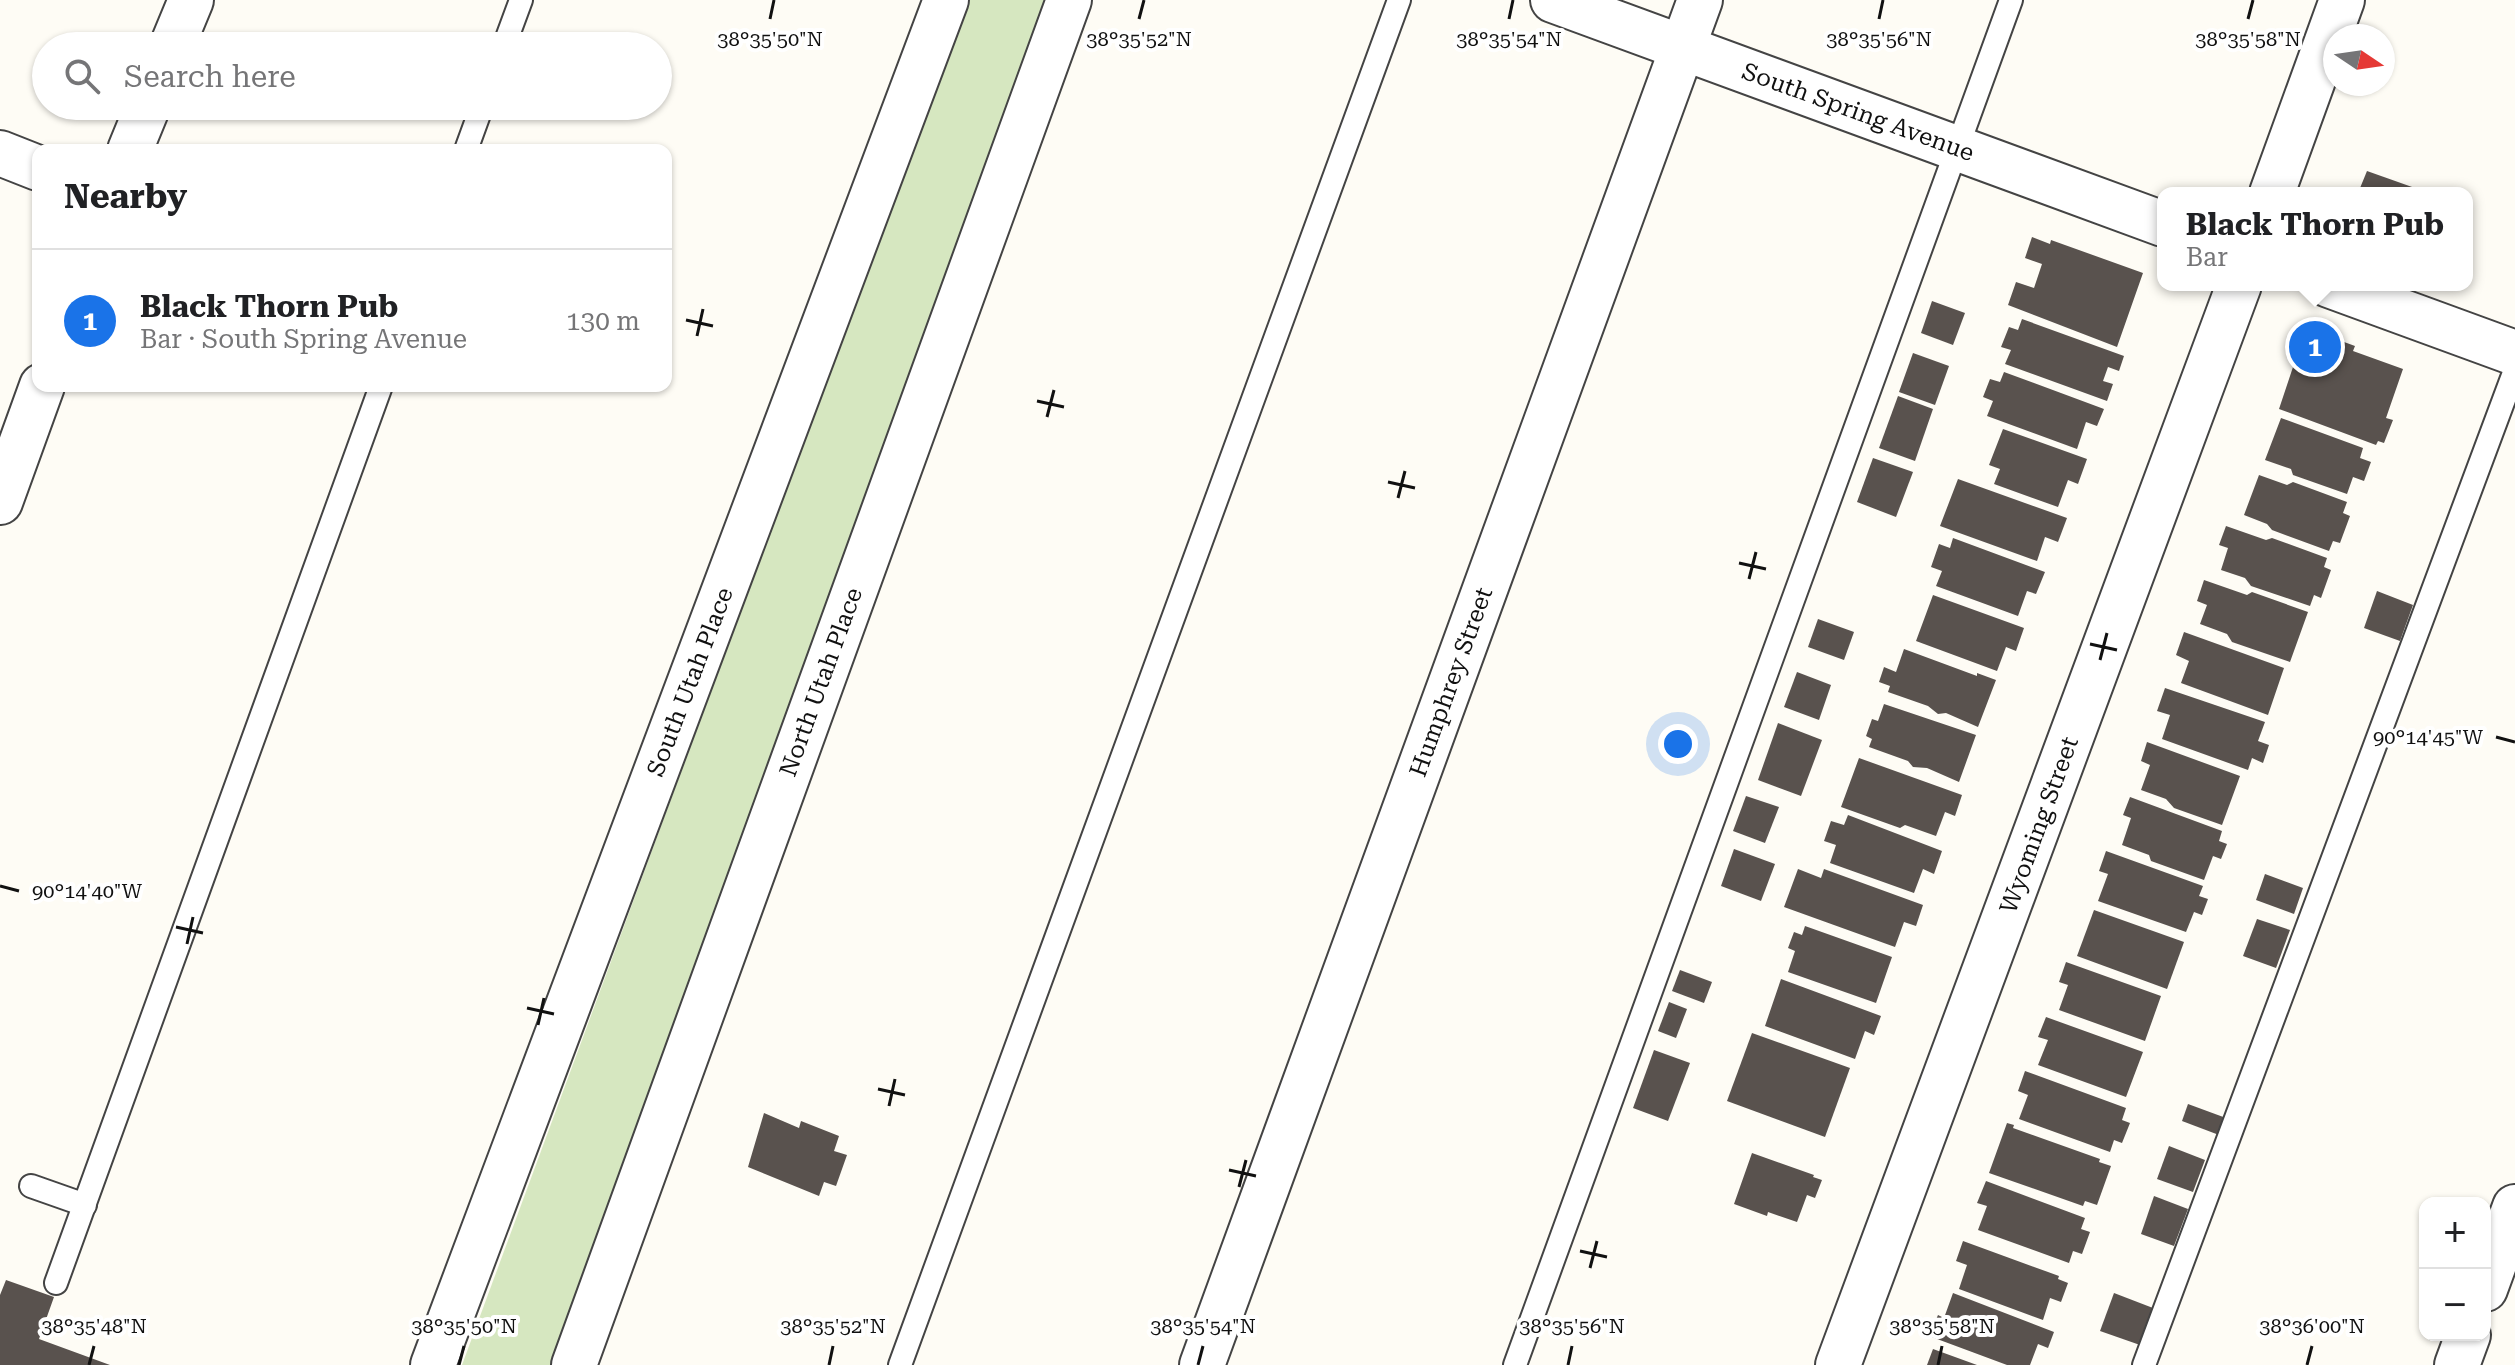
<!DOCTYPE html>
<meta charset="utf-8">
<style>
body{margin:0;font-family:"Roboto Serif",serif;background:#f6f6f6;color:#202124}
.controls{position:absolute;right:24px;bottom:24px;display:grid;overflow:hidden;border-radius:16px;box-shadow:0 2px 6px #0004}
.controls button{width:72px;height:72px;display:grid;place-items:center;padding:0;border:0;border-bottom:2px solid #e0e0e0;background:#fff;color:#202124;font:40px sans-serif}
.compass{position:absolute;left:2323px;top:24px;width:72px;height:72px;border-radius:50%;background:#fff;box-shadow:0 2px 6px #0004;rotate:103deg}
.you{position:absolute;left:1678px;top:744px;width:28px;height:28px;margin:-20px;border:6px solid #fff;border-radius:50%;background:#1a73e8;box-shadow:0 0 0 12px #1a73e833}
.badge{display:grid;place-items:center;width:52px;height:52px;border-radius:50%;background:#1a73e8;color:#fff;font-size:26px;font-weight:700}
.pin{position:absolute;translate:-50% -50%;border:4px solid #fff;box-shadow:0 2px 8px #0006}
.popup{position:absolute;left:2157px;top:187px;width:316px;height:104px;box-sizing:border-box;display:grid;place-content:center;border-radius:16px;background:#fff;filter:drop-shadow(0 2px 6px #0005);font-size:26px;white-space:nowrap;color:#757577}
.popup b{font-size:30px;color:#202124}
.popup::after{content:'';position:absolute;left:50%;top:100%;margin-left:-16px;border:16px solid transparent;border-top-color:#fff}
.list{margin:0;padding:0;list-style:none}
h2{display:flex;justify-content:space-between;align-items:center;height:104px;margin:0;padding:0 32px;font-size:34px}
h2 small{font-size:26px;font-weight:400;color:#757577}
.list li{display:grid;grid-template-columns:52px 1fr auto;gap:24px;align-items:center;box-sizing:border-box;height:144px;padding:0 32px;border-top:2px solid #e0e0e0}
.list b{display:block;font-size:30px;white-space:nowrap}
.list p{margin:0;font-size:26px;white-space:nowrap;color:#757577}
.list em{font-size:26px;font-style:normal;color:#757577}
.icon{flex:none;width:44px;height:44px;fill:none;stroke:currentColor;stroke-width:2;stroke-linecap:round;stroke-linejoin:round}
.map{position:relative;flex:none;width:2515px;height:1365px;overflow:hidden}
.search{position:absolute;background:#fff;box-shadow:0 2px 6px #0004;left:32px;top:32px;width:640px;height:88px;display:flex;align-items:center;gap:20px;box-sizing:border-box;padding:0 28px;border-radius:44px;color:#757577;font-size:30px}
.panel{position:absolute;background:#fff;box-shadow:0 2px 6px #0004;left:32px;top:144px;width:640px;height:248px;border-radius:16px}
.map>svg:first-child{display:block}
</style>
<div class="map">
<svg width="2515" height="1365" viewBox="0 0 2515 1365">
<rect width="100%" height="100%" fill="#fefcf5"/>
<!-- green -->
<path fill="#d6e7c0" d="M966,0H1057L553,1365H462Z"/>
<!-- building -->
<g fill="#59524e">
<path d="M2367,171L2429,193H2358Z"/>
<path d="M2032,237L2050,244L2051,240L2143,273L2117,347L2008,305L2016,282L2034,288L2042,264L2025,258Z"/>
<path d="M1932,301L1965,313L1953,345L1921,333Z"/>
<path d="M2022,319L2124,356L2119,371L2108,367L2103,381L2113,384L2107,401L2005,364L2011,350L2001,347L2009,327L2018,330Z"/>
<path d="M2306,328L2355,346L2353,351L2403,369L2386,418L2393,420L2384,443L2378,441L2376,445L2279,409Z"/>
<path d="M1913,353L1949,366L1935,405L1899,392Z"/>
<path d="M2004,372L2104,409L2097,426L2086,422L2077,449L1987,416L1993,401L1983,397L1990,379L2000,382Z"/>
<path d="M1898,396L1933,409L1915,461L1879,448Z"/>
<path d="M2281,418L2363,448L2360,458L2371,462L2364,481L2353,477L2347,494L2293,475L2291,469L2265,460Z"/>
<path d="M2003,429L2087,459L2078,484L2068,480L2058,507L1994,484L2000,469L1989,465Z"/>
<path d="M1873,458L1913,472L1896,517L1857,502Z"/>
<path d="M2259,475L2287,485L2293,482L2347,502L2343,513L2350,516L2340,543L2333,541L2329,551L2272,530L2267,524L2244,515Z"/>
<path d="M1958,479L2067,518L2058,542L2045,537L2037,561L1940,526Z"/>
<path d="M2226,526L2266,540L2272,538L2327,558L2324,567L2331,570L2321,598L2314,595L2310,606L2251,586L2245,578L2221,570L2228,548L2219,545Z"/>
<path d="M1953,538L2045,572L2036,594L2027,591L2018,616L1936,586L1942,571L1931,567L1939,544L1950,548Z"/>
<path d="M2204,580L2247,595L2252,592L2308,612L2290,662L2232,642L2227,634L2200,624L2207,605L2197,601Z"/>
<path d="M2377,591L2413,605L2400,641L2364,628Z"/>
<path d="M1933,595L2024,628L2016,651L2006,647L1997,671L1916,641Z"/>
<path d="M1818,619L1854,632L1844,660L1808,647Z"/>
<path d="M2184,632L2284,668L2268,715L2181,683L2189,661L2176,655Z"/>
<path d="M1904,649L1977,676V673L1996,680L1978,727L1946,713L1938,714L1928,706L1888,692L1890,686L1879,682L1884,667L1896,672Z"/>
<path d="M1797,672L1831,685L1819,720L1784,707Z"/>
<path d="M2165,688L2265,722L2258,741L2269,745L2263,763L2252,758L2248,770L2162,739L2170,715L2157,711Z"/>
<path d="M1884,704L1976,735L1959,782L1927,768L1913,767L1908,761L1869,747L1872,739L1866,736L1872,719L1878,721Z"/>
<path d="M1778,723L1822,740L1801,796L1758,780Z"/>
<path d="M2147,742L2240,776L2222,825L2174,808L2166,799L2141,790L2150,765L2141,761Z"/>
<path d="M1859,758L1962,795L1955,816L1945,812L1936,836L1905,825L1900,828L1841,807Z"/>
<path d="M1746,796L1779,807L1765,843L1733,831Z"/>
<path d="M2130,797L2222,831L2219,841L2227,844L2221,859L2213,856L2204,880L2151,861L2149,855L2122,845L2131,818L2123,815Z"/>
<path d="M1848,815L1942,851L1934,874L1923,869L1914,893L1830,863L1836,845L1824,841L1831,821L1844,825Z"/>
<path d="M1734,849L1775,864L1761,901L1721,886Z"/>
<path d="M2106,851L2203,886L2199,896L2208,899L2202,915L2194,912L2186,932L2098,901L2108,874L2099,871Z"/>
<path d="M1798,869L1821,878L1824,869L1923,905L1916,926L1904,922L1895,947L1784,907Z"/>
<path d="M2265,874L2303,888L2294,914L2256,900Z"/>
<path d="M2094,910L2184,942L2167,989L2077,956Z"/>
<path d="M2257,919L2290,930L2276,968L2243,956Z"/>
<path d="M1805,926L1892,957L1876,1003L1788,972L1795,951L1788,948L1794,932L1802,935Z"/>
<path d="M2066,962L2161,996L2145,1041L2059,1010L2068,985L2059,982Z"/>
<path d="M1680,970L1712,982L1704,1003L1672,991Z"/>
<path d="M1781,979L1881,1016L1874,1035L1865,1031L1855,1059L1765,1026Z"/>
<path d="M1669,1002L1687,1009L1676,1038L1658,1031Z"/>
<path d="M2046,1017L2143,1052L2126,1097L2038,1065L2048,1040L2038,1037Z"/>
<path d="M1752,1033L1850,1068L1825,1137L1727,1101Z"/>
<path d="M1654,1050L1690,1063L1668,1121L1633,1108Z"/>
<path d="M2025,1071L2126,1108L2122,1120L2130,1123L2122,1143L2114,1140L2110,1152L2019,1119L2028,1095L2018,1091Z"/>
<path d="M2188,1104L2226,1118L2219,1135L2182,1121Z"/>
<path d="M764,1113L799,1128L801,1121L839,1136L834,1151L847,1155L836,1186L824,1182L819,1196L748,1167Z"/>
<path d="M2007,1123L2014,1125L2013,1128L2100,1159L2099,1162L2111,1166L2097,1205L2085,1201L2083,1206L1989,1173Z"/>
<path d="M2169,1146L2205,1160L2193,1192L2157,1179Z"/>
<path d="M1752,1153L1814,1175L1813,1177L1822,1180L1815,1198L1807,1195L1797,1222L1768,1212L1767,1216L1734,1204Z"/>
<path d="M1986,1181L2085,1218L2081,1229L2090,1232L2082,1254L2073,1251L2069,1263L1978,1230L1987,1206L1977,1203Z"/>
<path d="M2154,1196L2188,1209L2174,1246L2141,1234Z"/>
<path d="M1963,1241L2059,1276L2058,1279L2068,1283L2061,1302L2050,1298L2043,1320L1959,1289L1967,1265L1956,1261Z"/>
<path d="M6,1280L54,1297L39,1339L110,1365H0V1295Z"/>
<path d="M1953,1293L2054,1332L2048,1348L2038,1344L2030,1365H2007L1929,1336L1938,1315L1944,1318Z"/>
<path d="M2114,1293L2153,1308L2140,1345L2100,1331Z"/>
<path d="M1933,1349L1977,1365H1927Z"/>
</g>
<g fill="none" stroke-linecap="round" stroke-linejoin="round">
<!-- lane casing -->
<g stroke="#444" stroke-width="26">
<g id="lane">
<path d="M504,46L521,0"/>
<path d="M466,150L482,106"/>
<path d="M31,1186L85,1205"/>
<path d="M56,1283L381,386"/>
<path d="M900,1365L1399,0"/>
<path d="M1515,1365L2011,0"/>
<path d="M2144,1365L2515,370"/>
</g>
</g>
<!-- street casing -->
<g stroke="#444" stroke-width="48">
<g id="street">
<path d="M1553,0L2163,224"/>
<path d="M172,46L191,0"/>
<path d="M130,150L148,106"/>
<path d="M0,153L38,168"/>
<path d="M2272,193L2342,0"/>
<path d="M2329,285L2515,353"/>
<path d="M0,502L42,386"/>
<path d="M2485,1289L2515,1207"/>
<path d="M433,1365L946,0"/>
<path d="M574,1365L1069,0"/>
<path d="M1202,1365L1700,0"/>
<path d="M1838,1365L2239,285"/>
<path d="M2457,1365L2468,1335"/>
</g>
</g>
<!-- lane -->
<use href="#lane" stroke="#fff" stroke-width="22"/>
<!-- street -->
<use href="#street" stroke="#fff" stroke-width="44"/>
</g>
<!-- ticks -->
<path fill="none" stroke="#111" stroke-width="3" d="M770,19L774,0M1139,19L1144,0M1509,19L1513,0M1879,19L1883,0M2248,19L2253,0M686,320L713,326M697,336L703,309M1037,401L1064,407M1047,417L1054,390M1388,482L1415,488M1398,498L1405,471M1739,563L1766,569M1749,579L1756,552M2090,644L2117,650M2100,660L2107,633M2496,737L2515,742M0,886L19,891M176,927L203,933M187,944L193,917M527,1008L554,1014M538,1025L544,998M878,1089L905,1095M889,1106L895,1079M1229,1170L1256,1176M1239,1187L1246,1160M1580,1251L1607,1257M1590,1268L1597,1241M89,1365L94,1346M459,1365L464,1346M829,1365L833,1346M1198,1365L1203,1346M1568,1365L1572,1346M1938,1365L1942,1346M2307,1365L2312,1346"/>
<g text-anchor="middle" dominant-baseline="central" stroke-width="8" stroke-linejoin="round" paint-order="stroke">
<!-- street labels -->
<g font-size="24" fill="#111" stroke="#fff">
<text transform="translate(1858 112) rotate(20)">South Spring Avenue</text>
<text transform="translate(690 682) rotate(-69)">South Utah Place</text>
<text transform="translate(821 682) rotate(-70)">North Utah Place</text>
<text transform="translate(1451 682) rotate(-70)">Humphrey Street</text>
<text transform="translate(2039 825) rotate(-70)">Wyoming Street</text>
</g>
</g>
<g font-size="20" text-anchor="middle" fill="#111" stroke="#fff" stroke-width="8" stroke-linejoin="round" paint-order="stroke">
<text x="770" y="46">38°35'50"N</text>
<text x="1139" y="46">38°35'52"N</text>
<text x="1509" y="46">38°35'54"N</text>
<text x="1879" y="46">38°35'56"N</text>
<text x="2248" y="46">38°35'58"N</text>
<text x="2428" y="744">90°14'45"W</text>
<text x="87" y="898">90°14'40"W</text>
<text x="94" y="1333">38°35'48"N</text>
<text x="464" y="1333">38°35'50"N</text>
<text x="833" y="1333">38°35'52"N</text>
<text x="1203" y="1333">38°35'54"N</text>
<text x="1572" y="1333">38°35'56"N</text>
<text x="1942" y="1333">38°35'58"N</text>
<text x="2312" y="1333">38°36'00"N</text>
</g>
</svg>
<div class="controls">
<button>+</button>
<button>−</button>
</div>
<svg class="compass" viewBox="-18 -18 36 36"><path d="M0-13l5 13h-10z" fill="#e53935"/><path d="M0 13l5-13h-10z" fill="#757577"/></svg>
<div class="you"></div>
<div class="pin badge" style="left:2315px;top:347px">1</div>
<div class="popup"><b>Black Thorn Pub</b>Bar</div>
<div class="search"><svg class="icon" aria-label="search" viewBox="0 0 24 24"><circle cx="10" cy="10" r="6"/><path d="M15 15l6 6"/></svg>Search here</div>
<section class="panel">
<h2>Nearby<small></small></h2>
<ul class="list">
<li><span class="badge">1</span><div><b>Black Thorn Pub</b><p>Bar · South Spring Avenue</p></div><em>130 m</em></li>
</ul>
</section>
</div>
